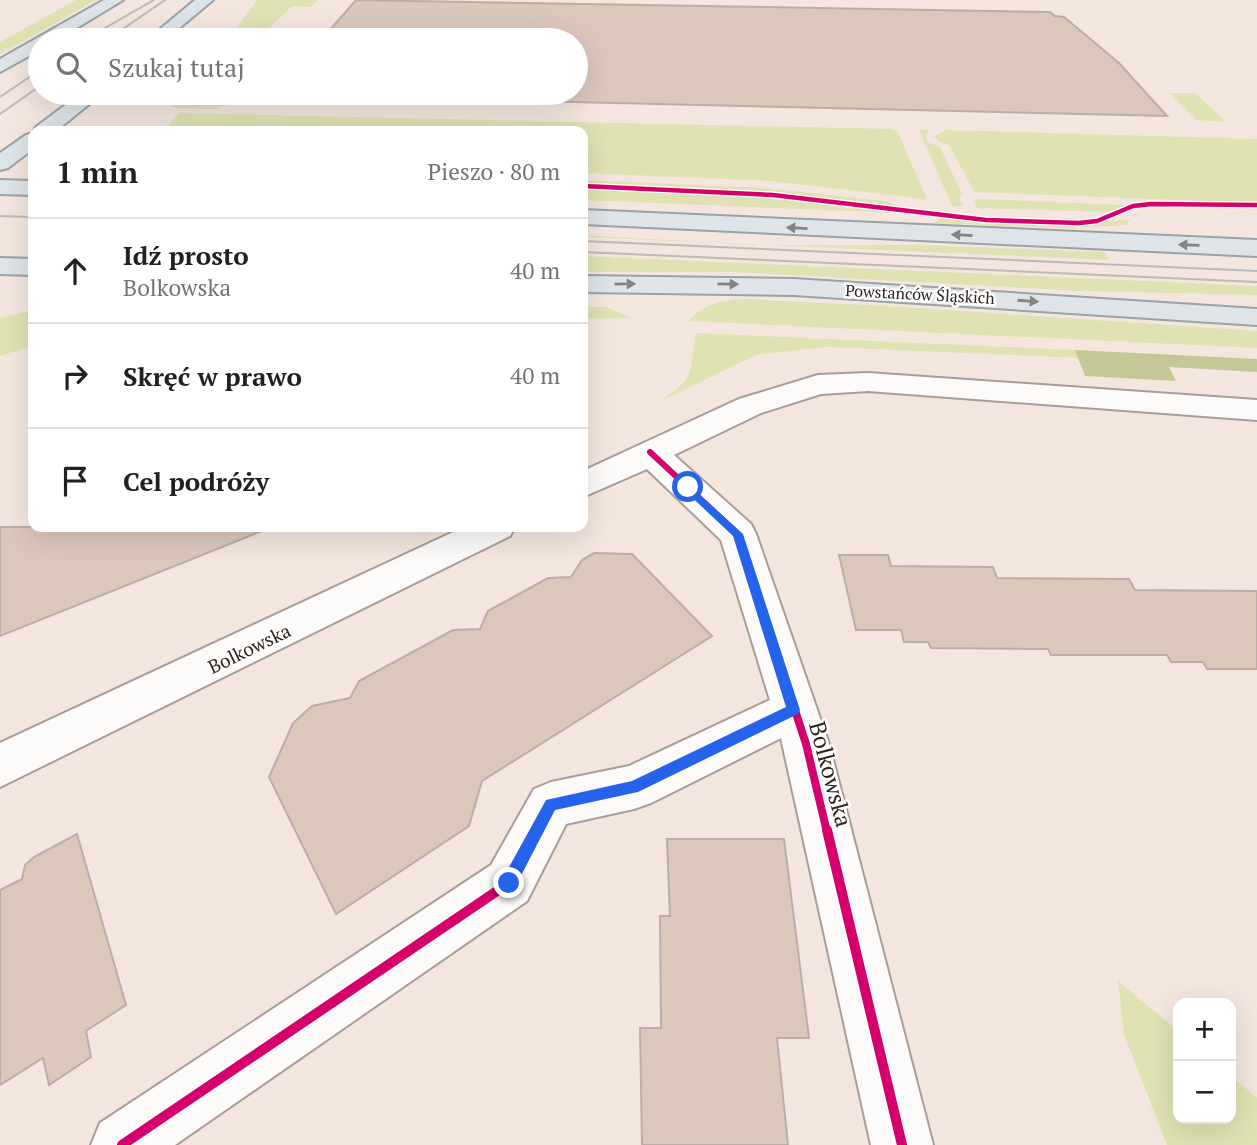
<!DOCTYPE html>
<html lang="pl">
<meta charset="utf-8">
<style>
body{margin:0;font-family:"PT Serif",serif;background:#f2f2f2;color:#202124}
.controls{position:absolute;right:21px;bottom:21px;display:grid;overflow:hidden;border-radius:14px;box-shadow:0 7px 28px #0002}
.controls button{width:63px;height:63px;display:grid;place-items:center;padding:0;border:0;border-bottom:2px solid #e0e0e0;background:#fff;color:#202124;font:35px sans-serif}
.stop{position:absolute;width:21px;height:21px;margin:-16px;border:5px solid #2563eb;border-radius:50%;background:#fff}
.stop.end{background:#2563eb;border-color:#fff;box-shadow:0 2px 7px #0008}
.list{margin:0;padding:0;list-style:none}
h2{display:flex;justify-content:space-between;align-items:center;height:91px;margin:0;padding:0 28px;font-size:30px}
h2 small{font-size:23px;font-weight:400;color:#757577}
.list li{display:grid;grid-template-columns:46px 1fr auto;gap:21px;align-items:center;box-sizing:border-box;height:105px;padding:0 28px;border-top:2px solid #e0e0e0}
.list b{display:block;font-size:26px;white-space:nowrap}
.list p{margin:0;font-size:23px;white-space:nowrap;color:#757577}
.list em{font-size:23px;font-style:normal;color:#757577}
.icon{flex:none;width:38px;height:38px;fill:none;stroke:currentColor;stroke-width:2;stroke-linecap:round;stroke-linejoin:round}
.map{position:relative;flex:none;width:1257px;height:1145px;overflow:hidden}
.search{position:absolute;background:#fff;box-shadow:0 7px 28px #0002;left:28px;top:28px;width:560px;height:77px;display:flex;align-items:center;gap:18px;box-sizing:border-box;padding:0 24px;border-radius:38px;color:#757577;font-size:26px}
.panel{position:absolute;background:#fff;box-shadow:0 7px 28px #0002;left:28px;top:126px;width:560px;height:406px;border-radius:14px}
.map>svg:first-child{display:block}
</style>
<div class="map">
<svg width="1257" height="1145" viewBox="0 0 1257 1145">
<rect width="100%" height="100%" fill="#f4e6de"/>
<!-- green -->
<g fill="#e0e2b4">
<path d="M76,0H96L0,54V42Z"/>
<path d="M257,0H318L311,7L292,6L257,40H228Z"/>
<path d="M175,93H232L234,103L214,109L174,108L170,102H165Z"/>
<path d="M1170,93H1195L1226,122L1197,120Z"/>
<path d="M180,113L891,129L898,132L926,197L925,200L899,196L771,181L583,173V131H162Z"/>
<path d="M919,130H930L926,135L927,142L940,147L962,194L959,196L963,206H952Z"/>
<path d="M945,130L1257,139V203L974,192L950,146L938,141L935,136Z"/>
<path d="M583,180L765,188L885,201L902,207L765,191L583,183Z"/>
<path d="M583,189L755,196L895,213L583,200Z"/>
<path d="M980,199L1123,205L1125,206L1108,212L977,208L974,201Z"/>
<path d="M943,217L1075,226L1127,219L1130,225L1063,228L934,223Z"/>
<path d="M583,235L751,245H921L1105,252L1109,260L583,237Z"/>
<path d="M583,256L1257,286V295L1081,291L734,272H583Z"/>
<path d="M744,299L888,306L1257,331V348L688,321C703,305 722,299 744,299Z"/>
<path d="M583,307H606L632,318L583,319Z"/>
<path d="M33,310V346L0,356V318Z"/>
<path d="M696,333L1075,350L1079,358L827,347L756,355L657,403C696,377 689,377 696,333Z"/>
<path d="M1118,981L1178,1031V1119H1231V1076L1257,1098V1145H1167L1124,1034Z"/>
</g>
<!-- forest -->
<path fill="#c5c797" d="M1075,350L1257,359V372L1169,367L1176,381L1085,376Z"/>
<!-- building -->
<g fill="#dcc7bb" stroke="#bbaea8" stroke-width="2">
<path d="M356,0L1050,12L1055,16L1064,17L1119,63L1167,116L272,95L274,93H576V40H321Z"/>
<path d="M0,527H266L267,529L0,636Z"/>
<path d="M594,553L632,554L712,636L482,781L469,826L336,914L269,777L293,723L312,706L350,698L359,681L453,630L480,629L488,611L548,578L571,577L582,560Z"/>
<path d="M839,555H888L891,566L993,567L997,578L1129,579L1135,590L1257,591V669H1207L1203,662H1171L1167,655H1051L1048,649L931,648L928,642H904L901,630H856Z"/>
<path d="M77,834L126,1005L86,1031L91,1057L49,1085L43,1058L0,1085V890L22,879L25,865L34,857Z"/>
<path d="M667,839H784L809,1038H777L788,1145H642L640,1028H661L660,916H670Z"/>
</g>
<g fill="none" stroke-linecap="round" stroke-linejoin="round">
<!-- minor casing -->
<g stroke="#a99d97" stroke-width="4">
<g id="minor">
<path d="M868,373L1257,400V420L868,391L821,394L761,413L674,455L751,524L756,534L829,744L933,1145H871L781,738L651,803L634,809L566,824L527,901L175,1145H91L100,1123L491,865L534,789L551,782L629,766L770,700L721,540L647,469L583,497V471L739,399L818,375Z"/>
<path d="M464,527H515L510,536L0,787V743Z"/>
</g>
</g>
<!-- major casing -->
<g stroke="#99a2a6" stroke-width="4">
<g id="major">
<path d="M104,0H123L57,40H40V50L0,72V59Z"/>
<path d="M195,0H213L165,40H147Z"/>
<path d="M81,93H103L56,131L33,132L36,127Z"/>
<path d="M33,133V149L8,168L0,170V153L26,135Z"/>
<path d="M0,180L33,181V195L0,194Z"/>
<path d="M583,210L1257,240V256L583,224Z"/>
<path d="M0,258L33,259V275L0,274Z"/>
<path d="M583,276L794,279L1257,309V325L794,295L583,292Z"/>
</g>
</g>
<!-- minor -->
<use href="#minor" fill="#fdfbfa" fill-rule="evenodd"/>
<!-- major -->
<use href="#major" fill="#dee4e7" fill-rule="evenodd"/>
<!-- tram -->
<g stroke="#bdb9b8" stroke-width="2">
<path d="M84,40L154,0"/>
<path d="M107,40L165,0"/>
<path d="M0,97L40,70"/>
<path d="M0,114L40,86"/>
<path d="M0,216L33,217"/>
<path d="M583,241L1257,271"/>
<path d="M583,252L1257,282"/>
</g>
<!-- cycleway-far3 casing -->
<g stroke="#fff" stroke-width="7">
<path id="cycleway-far3" d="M583,186L773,195L986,220L1079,223L1097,221L1133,206L1151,204L1257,205"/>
</g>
<!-- cycleway-far2 casing -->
<g stroke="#fff" stroke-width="10">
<path id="cycleway-far2" d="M650,452L738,534L754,583"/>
</g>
<!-- cycleway-far1 casing -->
<g stroke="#fff" stroke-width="12">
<g id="cycleway-far1">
<path d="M753,581L806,744L827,832"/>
<path d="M536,832L551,805L634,787L794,710"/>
</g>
</g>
<!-- cycleway casing -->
<g stroke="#fff" stroke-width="14">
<g id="cycleway">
<path d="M827,830L902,1145"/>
<path d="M122,1145L509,883L537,830"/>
</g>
</g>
<!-- cycleway-far3 -->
<use href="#cycleway-far3" stroke="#d6006c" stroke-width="4.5"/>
<!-- cycleway-far2 -->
<use href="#cycleway-far2" stroke="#d6006c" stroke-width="6"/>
<!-- cycleway-far1 -->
<use href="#cycleway-far1" stroke="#d6006c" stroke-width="8"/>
<!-- cycleway -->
<use href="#cycleway" stroke="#d6006c" stroke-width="10"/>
</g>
<!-- one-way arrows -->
<defs><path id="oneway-solid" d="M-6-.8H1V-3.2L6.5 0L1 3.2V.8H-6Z" transform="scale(1.75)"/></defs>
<g fill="#868482">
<use href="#oneway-solid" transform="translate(797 228) rotate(-177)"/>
<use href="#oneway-solid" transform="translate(962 235) rotate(-177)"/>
<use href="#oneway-solid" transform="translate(1189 245) rotate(-178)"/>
<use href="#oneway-solid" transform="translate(625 284) rotate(-1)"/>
<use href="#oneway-solid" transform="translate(728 284) rotate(1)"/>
<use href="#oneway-solid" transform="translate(1028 301) rotate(4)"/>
</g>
<!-- route -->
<path fill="#2563eb" d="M688,484L743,534L800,710L798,714L638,792L555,810L514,889L509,891L503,889L501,883L503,878L546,800L632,781L786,707L733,536L684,490L683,487Z"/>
<g text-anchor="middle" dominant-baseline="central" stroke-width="5" stroke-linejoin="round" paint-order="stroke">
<!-- far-street labels -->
<g font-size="16" fill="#2f231d" stroke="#fff">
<text transform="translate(920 294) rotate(3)">Powstańców Śląskich</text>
</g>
<!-- street labels -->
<g font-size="19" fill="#2f231d" stroke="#fff">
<text transform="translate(249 648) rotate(-26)">Bolkowska</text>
</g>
<!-- near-street labels -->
<g font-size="23" fill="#2f231d" stroke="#fff">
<text transform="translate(831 774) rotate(75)">Bolkowska</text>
</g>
</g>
</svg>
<div class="controls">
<button>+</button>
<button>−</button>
</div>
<div class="stop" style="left:688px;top:487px"></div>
<div class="stop end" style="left:509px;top:883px"></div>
<div class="search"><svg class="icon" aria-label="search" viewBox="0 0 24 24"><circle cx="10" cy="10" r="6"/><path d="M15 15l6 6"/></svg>Szukaj tutaj</div>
<section class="panel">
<h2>1 min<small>Pieszo · 80 m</small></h2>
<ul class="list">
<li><svg class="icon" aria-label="ahead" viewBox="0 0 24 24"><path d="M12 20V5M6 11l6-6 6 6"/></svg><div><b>Idź prosto</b><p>Bolkowska</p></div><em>40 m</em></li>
<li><svg class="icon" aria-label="right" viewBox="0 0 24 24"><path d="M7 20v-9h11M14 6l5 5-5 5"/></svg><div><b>Skręć w prawo</b></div><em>40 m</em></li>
<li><svg class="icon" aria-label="arrive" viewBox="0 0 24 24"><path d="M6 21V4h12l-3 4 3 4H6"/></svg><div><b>Cel podróży</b></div></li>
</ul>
</section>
</div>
